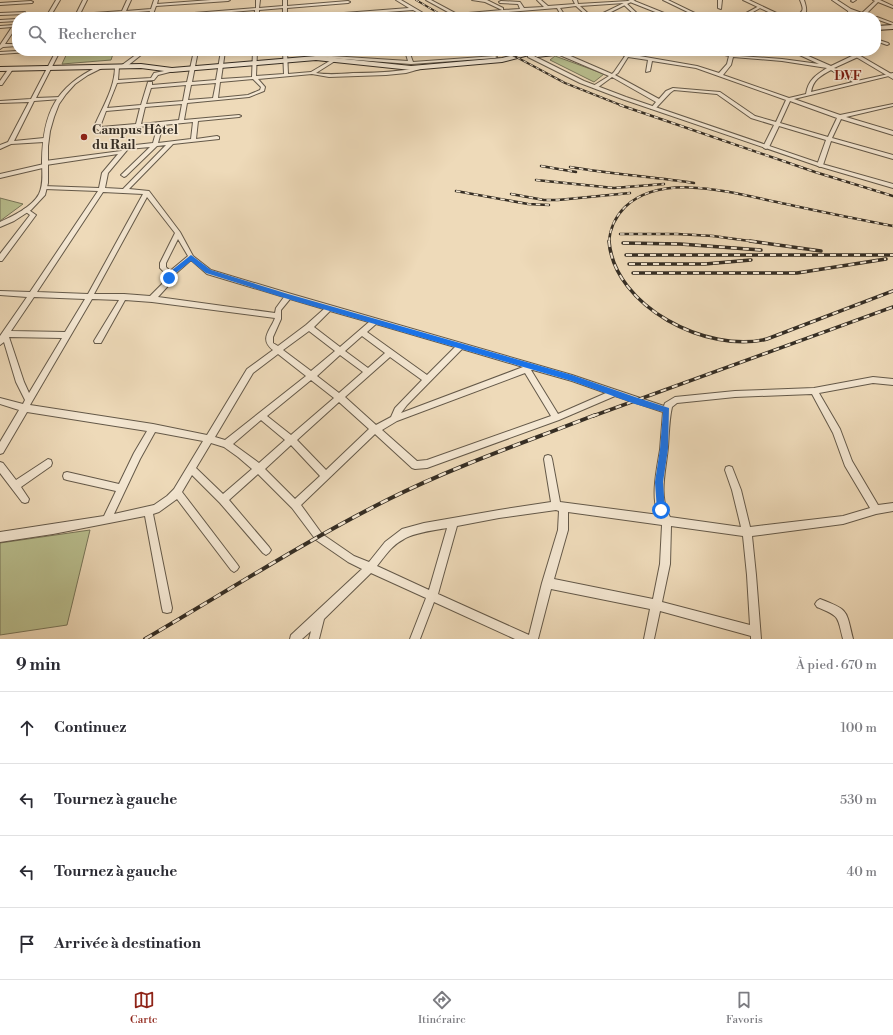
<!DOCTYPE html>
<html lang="fr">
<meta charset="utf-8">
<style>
body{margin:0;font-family:"Libre Bodoni",serif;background:#f2f2f3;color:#2b2b33}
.stop{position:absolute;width:12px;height:12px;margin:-9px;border:3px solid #1a73e8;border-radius:50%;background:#fff}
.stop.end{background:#1a73e8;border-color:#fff;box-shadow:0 1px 4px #0008}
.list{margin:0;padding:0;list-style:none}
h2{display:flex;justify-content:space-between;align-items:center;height:52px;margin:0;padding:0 16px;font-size:17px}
h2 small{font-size:13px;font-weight:400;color:#7c7c81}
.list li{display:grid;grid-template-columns:26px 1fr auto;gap:12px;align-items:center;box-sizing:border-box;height:72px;padding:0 16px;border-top:1px solid #e1e1e2}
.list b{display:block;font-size:15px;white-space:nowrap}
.list em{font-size:13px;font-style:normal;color:#7c7c81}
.icon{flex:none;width:22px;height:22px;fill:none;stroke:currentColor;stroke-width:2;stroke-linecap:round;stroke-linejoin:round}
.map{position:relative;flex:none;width:893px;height:639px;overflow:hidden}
.search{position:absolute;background:#fff;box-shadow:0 2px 10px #0003;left:12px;right:12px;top:12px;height:44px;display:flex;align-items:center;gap:10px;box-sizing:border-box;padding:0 14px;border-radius:16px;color:#7c7c81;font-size:15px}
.sheet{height:340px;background:#fff}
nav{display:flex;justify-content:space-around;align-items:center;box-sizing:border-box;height:56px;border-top:1px solid #e1e1e2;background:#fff;font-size:11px;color:#7c7c81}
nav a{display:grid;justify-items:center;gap:2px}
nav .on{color:#8f2418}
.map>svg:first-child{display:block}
</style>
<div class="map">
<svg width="893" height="639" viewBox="0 0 893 639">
<rect width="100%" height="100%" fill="#eedab9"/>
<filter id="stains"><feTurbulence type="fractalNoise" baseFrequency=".005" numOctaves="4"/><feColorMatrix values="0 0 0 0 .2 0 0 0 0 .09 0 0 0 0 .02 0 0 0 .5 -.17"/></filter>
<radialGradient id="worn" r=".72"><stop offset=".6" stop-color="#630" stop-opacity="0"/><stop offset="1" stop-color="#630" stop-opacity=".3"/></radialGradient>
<!-- green -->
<g fill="#b9bf8f" stroke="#78765a">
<path d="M68,51H114L111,60L62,64Z"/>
<path d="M555,56L604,74L594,82L550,60Z"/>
<path d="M0,198L23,204L0,221Z"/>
<path d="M90,530L67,625L0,635V543Z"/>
</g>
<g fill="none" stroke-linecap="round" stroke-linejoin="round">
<!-- minor casing -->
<g stroke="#645949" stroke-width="2">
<g id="minor">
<path d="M56,0H60L50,17H46Z"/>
<path d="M83,0H87L80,14L122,11L127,0H131L126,11L151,9L154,0H158L157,4L211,0H230L228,1L156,6L152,17H148L150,11L124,13L122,15L120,13L78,17H51L53,16L76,14Z"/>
<path d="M256,0H260L259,8L283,6V0H287V6L348,1L350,2L348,3L287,8V17H283V8L259,10V17H255V10L172,17H155L157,16L256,8Z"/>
<path d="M396,0H401L430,17H425L413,10L321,17H303L305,16L409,8Z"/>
<path d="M426,0H431L457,14L502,10L485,2L472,0H487L503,8V10L520,9L518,4L500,3L499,2L501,1L520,2L524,8L544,7L537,0H541L548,6L575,4L573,0H577L578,4L629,1L632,0L674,17H668L630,2L626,3L641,17H637L624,5V3L580,6L592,17H588L576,6L560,8L566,17H562L557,8L460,16L457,17Z"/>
<path d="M663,0H668L703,17H698Z"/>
<path d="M718,0H722L721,9L718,8Z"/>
<path d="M800,0H804C807,9 809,17 796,17C804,10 804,10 800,0Z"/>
<path d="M832,0H837L851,9L862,13L875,1L873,0H880L893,6V8L878,2L866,14L875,17H869L852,12L853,17H849L848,11Z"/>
<path d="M852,0H856L853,2L851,1Z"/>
<path d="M31,1L33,2L32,3L0,5V3Z"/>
<path d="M759,6L762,7L744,17H739Z"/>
<path d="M770,11L773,12L761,17H755Z"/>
<path d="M24,12H25V14L0,15V13Z"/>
<path d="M875,17H877L893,23V25L876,19Z"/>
<path d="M17,19V21L0,22V20Z"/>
<path d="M16,22H17V26L5,44H17V46L3,47L0,49V45L12,27L0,28V26L14,25Z"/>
<path d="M876,39L888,43L889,44L887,45L876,41Z"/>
<path d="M17,51H31L29,52L0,54V52Z"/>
<path d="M56,51H60L36,98L61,97L63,98L61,99L34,101L14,141L44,138L47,140L44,142L11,144L0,149V145L8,142L29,102L0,103V101L31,99Z"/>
<path d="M141,51H146L126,67H122V65Z"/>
<path d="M194,51H198L192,82L216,80L221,51H225L221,79L252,77L253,51H257L256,76L284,74L283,51H287L288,74L311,72L333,59L335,60V61L316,73C328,75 341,74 353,73C378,73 401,72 425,66L427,67L406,73L386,75L329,77L312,74L258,79L265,87L264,91L249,97L187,103L184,120L239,115L241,116L239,117L198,121L196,139L217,136L219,137V139L173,144L129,189L149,191L180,232L193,256L211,270L288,293L572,375L664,406L665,403L675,397L735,391L814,388L873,377L893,379V385L873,383L819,393L840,429L852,461L878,505L893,503V511L876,514L843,524L752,536L756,575L761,639H751V636L660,611L654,639H644L650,609L551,589L538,639H515L434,602L420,639H410L426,598L371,573L324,619L319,639H309L311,631L302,639H290L291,635L362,569L348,562L316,540L292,508L258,474L229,500L269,547L271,550L269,553L266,555L263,553L220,503L192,475L182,492L237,564L239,567L237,570L234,572L231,570L177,499L159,512L153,514L172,608L171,612L167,613L163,612L162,608L145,516L53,534L0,542V532L104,516L116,491L67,480L64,479L63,476L64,473L67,472L119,484L134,453L147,431L27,412L3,453L0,454V442L19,410L0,404V398L23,404L25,400L16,382L4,342L0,345V336L27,297L0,295V291L30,292L98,191L45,189L42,187L43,186L99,188L102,173L118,154L46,165L48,166L47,167L0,178V174L44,164L42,163L45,161L121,151L126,146L153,143L158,125L100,131L94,127C102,108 115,88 115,67L117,66L119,67L118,80L151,78L154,73L174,69V71L158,75L154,80L117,83L107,108L141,105L148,82H152V85L187,82ZM253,79L261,87L260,90L248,95L218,98L220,82ZM216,83L213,98L188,100L191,85ZM186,85L183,101L146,104L151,88ZM182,104L179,120L141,124L145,107ZM140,108L136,124L101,127H100L106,111ZM193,122L191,139L158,143L163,125ZM166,145L123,189L105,188L108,173L128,149L150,147L122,174L121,175L124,177L126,176L157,146ZM103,192L143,194L88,294L37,292ZM147,197L175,233L160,263V268L167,275L163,283L150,296L124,294H94ZM178,239L188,256L170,271L166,267V263ZM191,260L207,274L284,297L276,308L275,313L158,297L168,286L173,276ZM34,297L85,299L65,332L11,331ZM92,299L119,300L94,341L95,343H101L125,300L152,302L275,318C270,331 259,339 273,350L247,369L207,435L153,424L30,405ZM290,299L324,309L306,325L278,346L273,343V337L281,319V310ZM330,311L369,322L340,347L314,327ZM376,324L455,347L427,375L367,332ZM309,331L335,351L311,371L283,350ZM362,336L385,353L368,368L345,351ZM9,337L62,338L29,393L24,382ZM462,349L523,367L401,413L407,405ZM278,354L306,376L225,440L215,437L253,373ZM340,355L363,372L339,393L317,376ZM390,357L422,380L395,408L391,417L376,425L345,397ZM531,370H533L572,381L606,393L558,414ZM525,373L551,416L427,460L417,461L382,430L397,421ZM311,380L334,398L291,435L267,416ZM812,394L833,433L845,466L870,508L843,516L750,527L741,490L732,467L729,466L726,467L725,470L732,490L741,527L670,517C658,496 666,470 668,447C669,434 669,420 672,407L677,403L735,397ZM615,396L663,412C662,425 661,437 660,450C657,468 650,499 659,515L560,502L552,459L551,456L548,455L545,456L544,459L551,502L499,510L424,523L402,529L385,542L369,562L354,556L322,534L301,505L375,434L412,468L415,469L427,468L559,420ZM339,402L369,429L326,470L297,440ZM261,420L285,440L259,463L233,444ZM155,432L203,441L174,489L167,496L154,505L114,514L140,459ZM211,443L224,447L238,457L252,469L223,494L196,468ZM291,445L320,476L295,499L265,469ZM556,510L559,511L558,530L542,583L529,635L438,594L457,526L499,518ZM568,512L662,525L660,564L653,599L554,579L568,530ZM671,526L743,536L747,575L750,625L662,602L670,564ZM447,528L429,590L377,566C385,556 392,545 404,539C413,533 435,530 447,528Z"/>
<path d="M405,51H409L413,62L495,56L497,57L495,58L411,64L316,57L314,56L316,55L408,61Z"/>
<path d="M521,51H527L528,52L526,53Z"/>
<path d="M555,51H559L612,74L614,72L625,56L615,51H621L628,54L697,66L719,73L727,64L729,56L708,51H716L728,54V51H731L733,54L739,56L782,59L819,64L791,51H797L831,66L854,55H858V57L834,68L857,81L893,73V75L794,99L840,115L893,104V106L846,117L893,131V135L841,119L832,138L893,155V159L831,141L823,165L820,167L818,166L817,165L826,140L779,126L769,147L766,149L764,148L763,147L774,125L751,118L717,94L674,90L670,93L655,109H651V108L656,102L612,77L597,88H593V86L609,76L555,53ZM628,57L648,60L646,72L650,71L652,61L696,68L786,100L776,122L755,116L720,92L673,88L666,91L659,99L615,75L618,73ZM733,57L782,61L827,68C816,75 808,80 806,94L789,98L723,75L731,65ZM831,70L853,82L811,92C813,80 820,76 831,70ZM790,101L837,118L828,137L780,123Z"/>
<path d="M9,68L13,69L2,85H0V81Z"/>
<path d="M26,208L36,215L2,261H0V254L30,215L23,210Z"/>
<path d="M48,459L51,460L52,463L51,466L21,487L29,499L28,502L25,503L22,502L0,473V462L3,463L16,480Z"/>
<path d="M820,599C849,610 846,610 853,639H843C837,615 840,617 817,607L815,604L817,601Z"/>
</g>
</g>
<!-- tertiary casing -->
<g stroke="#645949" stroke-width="2">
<g id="tertiary">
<path d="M630,0H635L601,17H595Z"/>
<path d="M743,0H749L785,17H779Z"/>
<path d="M846,51H852L893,75V79Z"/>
<path d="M528,55H532L584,81L626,97L822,164L893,184V188L818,166L622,99L580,83L528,57Z"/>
<path d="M99,66L104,67L88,75L75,84L66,94L59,104L54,117L50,131L48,146V183L45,195L31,210L14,221L0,227V222C13,216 32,207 39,194C44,184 42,171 42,161C43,113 55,87 99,66Z"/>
</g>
</g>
<!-- secondary casing -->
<g stroke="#362e24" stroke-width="2">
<g id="secondary">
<path d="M893,25V29L876,30V26Z"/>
<path d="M556,51H575L572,53L537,57L534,55L537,53Z"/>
<path d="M527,52L529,53V55L502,62L411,70L316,60L172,72L141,68L0,71V67L141,64L172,68L316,56L411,66L502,58Z"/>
</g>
</g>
<!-- minor -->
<use href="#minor" fill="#f4e7d2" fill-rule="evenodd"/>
<!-- tertiary -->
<use href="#tertiary" fill="#f4e7d2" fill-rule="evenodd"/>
<!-- secondary -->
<use href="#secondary" fill="#f4e7d2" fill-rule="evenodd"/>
<!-- rail-far3 casing -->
<g stroke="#362e24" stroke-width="2">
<g id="rail-far3">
<path d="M416,0L445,17"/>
<path d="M505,51L565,83L623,106"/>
</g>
</g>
<!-- rail-far2 casing -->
<g stroke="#362e24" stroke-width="2.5">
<g id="rail-far2">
<path d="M620,105L815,172L893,196"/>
<path d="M541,166L576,172"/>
<path d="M570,167C611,174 653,177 694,183"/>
<path d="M536,180L614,188L664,184"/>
<path d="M456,191L528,204L549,205"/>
<path d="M511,194L544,200H558L630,193"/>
<path d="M620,234H677L713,236L757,242"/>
<path d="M609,242C610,228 615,217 625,207C664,170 739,195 786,204C821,212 857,219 893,226"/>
</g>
</g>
<!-- rail-far1 casing -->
<g stroke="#362e24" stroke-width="3.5">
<g id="rail-far1">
<path d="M609,241C614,307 708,354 767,339L893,291"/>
<path d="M750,241L821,251"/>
<path d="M623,243L680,244L761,250"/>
<path d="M626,255H893"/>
<path d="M629,264H705L751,260"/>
<path d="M633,273H797L886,259"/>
<path d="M593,416L893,307"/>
</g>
</g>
<!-- rail casing -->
<g stroke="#362e24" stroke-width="4">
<path id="rail" d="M145,639C226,592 305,541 389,499C455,466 526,442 595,415"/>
</g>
<!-- rail-far3 -->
<use href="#rail-far3" stroke="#f4e7d2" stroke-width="1" stroke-dasharray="3.5" stroke-linecap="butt"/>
<!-- rail-far2 -->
<use href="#rail-far2" stroke="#f4e7d2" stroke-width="1.5" stroke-dasharray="4.5" stroke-linecap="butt"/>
<!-- rail-far1 -->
<use href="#rail-far1" stroke="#f4e7d2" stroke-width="2" stroke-dasharray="6" stroke-linecap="butt"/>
<!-- rail -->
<use href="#rail" stroke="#f4e7d2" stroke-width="2.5" stroke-dasharray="8" stroke-linecap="butt"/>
</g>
<!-- route -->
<path fill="#1a73e8" d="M191,255L211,270L288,294L572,375L635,397L669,408L668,449L663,482L665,510L664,513H658L657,510L655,482L660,449L663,412L635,404L572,381L288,299L206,273L191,261L172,276L171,280H167V274Z"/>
<!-- markers -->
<circle fill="#8f2418" stroke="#f4e7d2" stroke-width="1.5" cx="84" cy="137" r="4"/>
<g text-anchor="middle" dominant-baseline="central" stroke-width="3" stroke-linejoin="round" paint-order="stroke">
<!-- far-neighbourhood labels -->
<g font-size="13" font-weight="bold" fill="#7a1f14" stroke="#f4e7d2">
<text x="848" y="76">DVF</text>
</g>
<!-- far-poi labels -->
<g font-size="13" font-weight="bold" fill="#362e24" stroke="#f4e7d2" text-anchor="start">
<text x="92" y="130">Campus Hôtel<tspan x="92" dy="15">du Rail</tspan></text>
</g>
</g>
<rect width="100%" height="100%" filter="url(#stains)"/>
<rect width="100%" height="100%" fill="url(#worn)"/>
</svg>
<div class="stop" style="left:661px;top:510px"></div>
<div class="stop end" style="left:169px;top:278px"></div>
<div class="search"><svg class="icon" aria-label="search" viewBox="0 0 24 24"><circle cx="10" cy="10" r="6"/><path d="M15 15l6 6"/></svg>Rechercher</div>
</div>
<section class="sheet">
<h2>9 min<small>À pied · 670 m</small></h2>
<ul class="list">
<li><svg class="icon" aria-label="ahead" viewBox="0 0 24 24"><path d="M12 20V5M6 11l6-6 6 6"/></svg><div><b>Continuez</b></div><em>100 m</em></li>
<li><svg class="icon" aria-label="left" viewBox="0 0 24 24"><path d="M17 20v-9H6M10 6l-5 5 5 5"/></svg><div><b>Tournez à gauche</b></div><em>530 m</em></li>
<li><svg class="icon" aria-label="left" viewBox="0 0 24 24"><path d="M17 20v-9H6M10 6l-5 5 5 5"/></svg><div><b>Tournez à gauche</b></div><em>40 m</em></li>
<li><svg class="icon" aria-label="arrive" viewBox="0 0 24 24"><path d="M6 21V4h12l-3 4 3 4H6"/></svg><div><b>Arrivée à destination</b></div></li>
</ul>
</section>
<nav>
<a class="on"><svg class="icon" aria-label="map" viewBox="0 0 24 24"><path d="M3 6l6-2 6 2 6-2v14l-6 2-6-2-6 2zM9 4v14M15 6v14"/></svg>Carte</a>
<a><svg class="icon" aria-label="directions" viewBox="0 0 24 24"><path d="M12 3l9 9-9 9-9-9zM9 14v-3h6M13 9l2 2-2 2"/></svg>Itinéraire</a>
<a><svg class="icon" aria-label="saved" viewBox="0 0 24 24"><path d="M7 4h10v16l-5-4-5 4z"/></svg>Favoris</a>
</nav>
